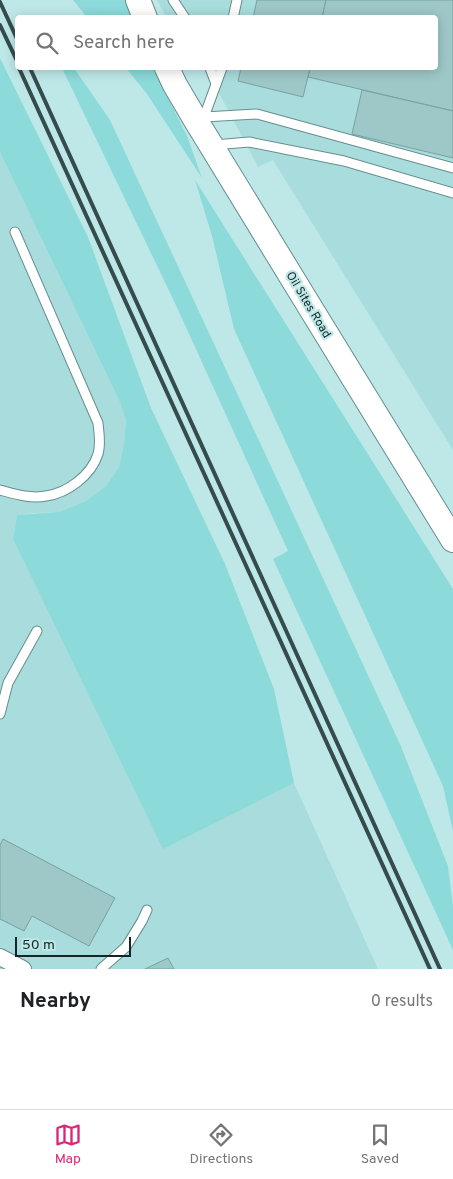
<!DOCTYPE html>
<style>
body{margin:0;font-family:Overpass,sans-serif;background:#f2f2f2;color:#202124}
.scale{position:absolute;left:15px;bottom:12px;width:116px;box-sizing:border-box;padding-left:5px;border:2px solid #152525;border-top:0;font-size:14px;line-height:18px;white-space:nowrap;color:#152525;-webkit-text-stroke:4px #bee8e8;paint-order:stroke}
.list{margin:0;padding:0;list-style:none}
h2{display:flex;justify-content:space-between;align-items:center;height:65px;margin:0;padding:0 20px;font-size:21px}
h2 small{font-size:16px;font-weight:400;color:#757577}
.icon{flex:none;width:28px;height:28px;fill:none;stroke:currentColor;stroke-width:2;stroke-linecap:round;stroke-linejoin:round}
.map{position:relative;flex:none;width:453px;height:969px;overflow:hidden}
.search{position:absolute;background:#fff;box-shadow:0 2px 12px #0003;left:15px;right:15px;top:15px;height:55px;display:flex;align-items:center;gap:12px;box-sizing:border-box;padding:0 18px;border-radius:5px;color:#757577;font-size:19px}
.sheet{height:140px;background:#fff}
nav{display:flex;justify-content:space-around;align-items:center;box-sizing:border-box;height:70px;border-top:1px solid #e0e0e0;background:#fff;font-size:14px;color:#757577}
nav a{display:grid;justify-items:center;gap:2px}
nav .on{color:#db2777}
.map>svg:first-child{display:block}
</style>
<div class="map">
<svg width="453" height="969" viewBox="0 0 453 969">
<rect width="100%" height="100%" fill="#bee8e8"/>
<!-- built -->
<g fill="#a9dcdc">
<path d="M157,0H453V450L273,160L258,167L206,68H436V18L169,17L165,15Z"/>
<path d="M0,152L119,400L126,420L124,444L119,467L106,486L86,501L59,512L34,513L17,515L13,539L163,848L294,783L378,969H0Z"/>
</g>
<!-- green -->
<g fill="#8cdada">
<path d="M73,0H125L132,17H87Z"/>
<path d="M0,58L88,237L151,408L225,564L274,689L294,783L163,849L13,539L17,515L59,512L86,501L106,486L119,467L124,444L126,420L119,400L0,152Z"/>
<path d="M62,68H74L110,120L400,744L448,866L453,906V950L273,559L288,551L174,301Z"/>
<path d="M126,68H153L187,136L202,178L147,94Z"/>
<path d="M195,180L453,589V831L443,786L234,329L212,236Z"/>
</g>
<!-- building -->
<g fill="#9ec7c7" stroke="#79a1a1">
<path d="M257,0H326L322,18H253Z"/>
<path d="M326,0H453V111L308,77L310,68H436V18H322Z"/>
<path d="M241,68H310L303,97L238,81Z"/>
<path d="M362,90L453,111V158L352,134Z"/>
<path d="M3,839L115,898L89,946L32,916L24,931L0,919V845Z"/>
<path d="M168,958L174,969H145Z"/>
</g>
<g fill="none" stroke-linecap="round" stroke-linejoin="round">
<!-- lane casing -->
<g stroke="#668e8d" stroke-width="11">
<g id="lane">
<path d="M173,0L185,18"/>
<path d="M233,18L237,0"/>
<path d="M210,68L216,84"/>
<path d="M204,117L257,114L453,168"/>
<path d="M200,118L204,117L222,68"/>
<path d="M214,145L249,142L344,161L453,193"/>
<path d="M0,490C15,494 30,499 46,496C67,493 91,476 98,454C101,444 99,433 98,423L15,232"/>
<path d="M0,714L8,683L37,631"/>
<path d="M101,969L126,947L142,921L147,910"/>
</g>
</g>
<!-- street casing -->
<g stroke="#668e8d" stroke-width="18">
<path id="street" d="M0,957L23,969"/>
</g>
<!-- secondary casing -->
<g stroke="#668e8d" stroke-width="26">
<g id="secondary">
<path d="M138,0L145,18"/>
<path d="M167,68L175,85L195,119L305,299L453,540"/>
</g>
</g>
<!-- lane -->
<use href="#lane" stroke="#fff" stroke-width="9"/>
<!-- street -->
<use href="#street" stroke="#fff" stroke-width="16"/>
<!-- secondary -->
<use href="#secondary" stroke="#fff" stroke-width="24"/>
<!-- rail -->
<g stroke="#364c4c" stroke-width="4">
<path d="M0,2L18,41"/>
<path d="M0,25L18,63"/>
<path d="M19,68L430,969"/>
<path d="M30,68L440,969"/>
</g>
</g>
<g text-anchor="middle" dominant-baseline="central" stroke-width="4.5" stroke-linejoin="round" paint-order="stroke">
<!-- street labels -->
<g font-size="12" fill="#152525" stroke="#bee8e8">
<text transform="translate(308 305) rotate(59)">Oil Sites Road</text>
</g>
</g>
</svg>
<div class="scale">50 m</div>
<div class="search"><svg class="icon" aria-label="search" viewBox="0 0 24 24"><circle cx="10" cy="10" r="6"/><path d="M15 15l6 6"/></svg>Search here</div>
</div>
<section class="sheet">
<h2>Nearby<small>0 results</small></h2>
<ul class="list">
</ul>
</section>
<nav>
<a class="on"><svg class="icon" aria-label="map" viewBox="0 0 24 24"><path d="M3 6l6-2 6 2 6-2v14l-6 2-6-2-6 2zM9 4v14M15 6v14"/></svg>Map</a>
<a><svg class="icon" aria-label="directions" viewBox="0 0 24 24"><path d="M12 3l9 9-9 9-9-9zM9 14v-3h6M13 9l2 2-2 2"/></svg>Directions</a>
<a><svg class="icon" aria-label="saved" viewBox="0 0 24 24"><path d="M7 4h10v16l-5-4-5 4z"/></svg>Saved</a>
</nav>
